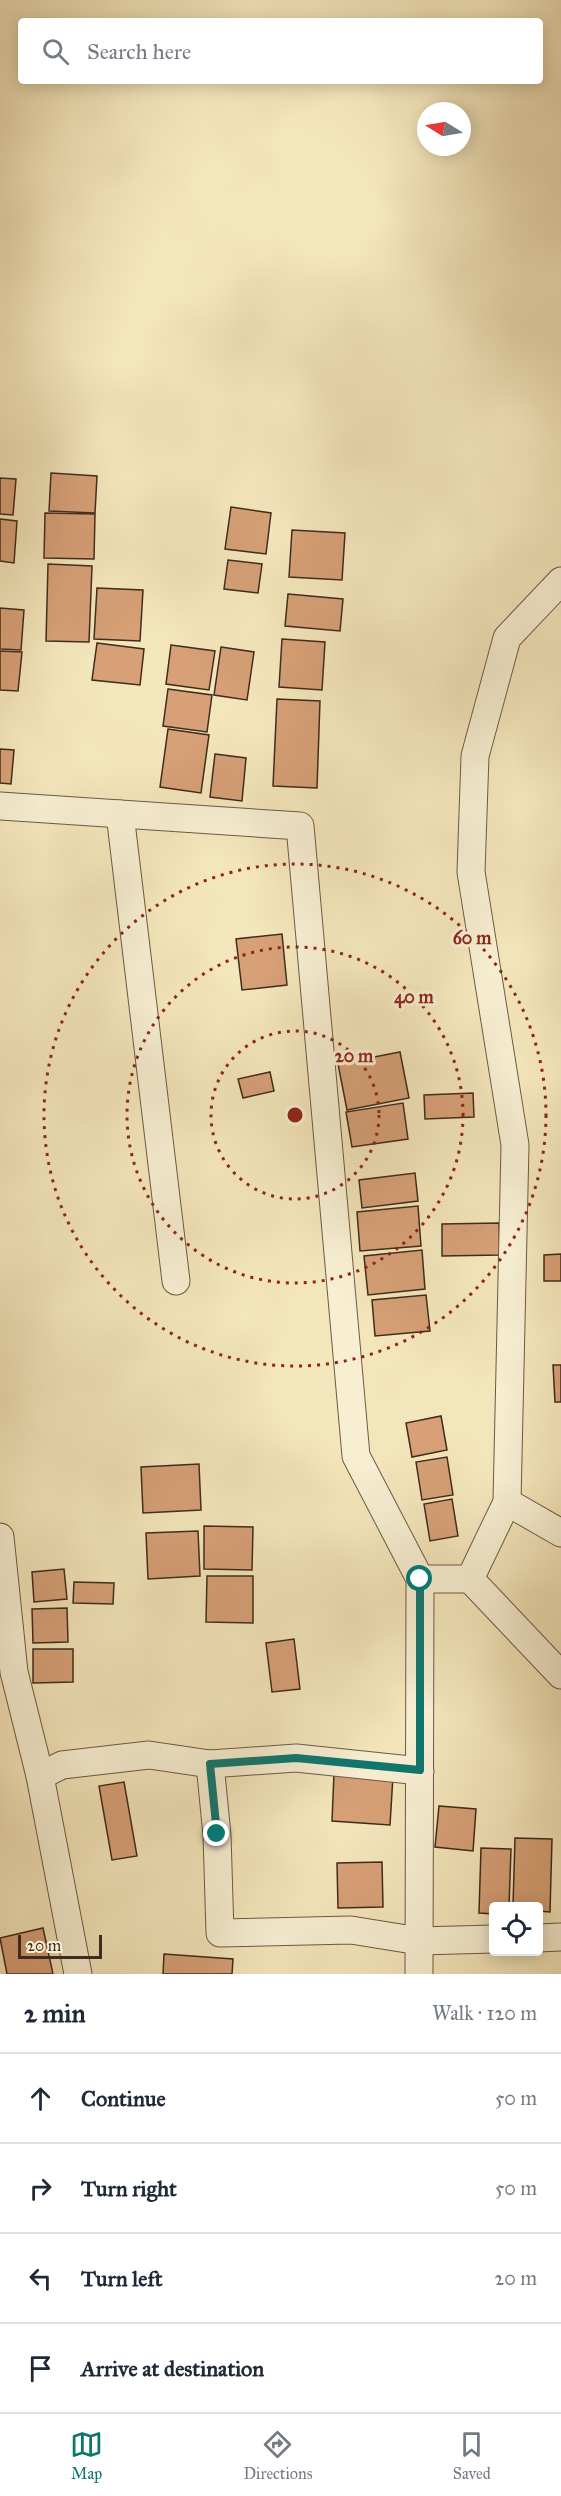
<!DOCTYPE html>
<meta charset="utf-8">
<style>
body{margin:0;font-family:"IM FELL Great Primer",serif;background:#f2f2f3;color:#1f2937}
.controls{position:absolute;right:18px;bottom:18px;display:grid;overflow:hidden;border-radius:6px;box-shadow:0 3px 15px #0003}
.controls button{width:54px;height:54px;display:grid;place-items:center;padding:0;border:0;border-bottom:2px solid #e0e1e3;background:#fff;color:#1f2937;font:30px sans-serif}
.compass{position:absolute;left:417px;top:102px;width:54px;height:54px;border-radius:50%;background:#fff;box-shadow:0 3px 15px #0003;rotate:281deg}
.scale{position:absolute;left:18px;bottom:15px;width:84px;box-sizing:border-box;padding-left:6px;border:3px solid #3f2c1d;border-top:0;font-size:16px;line-height:21px;white-space:nowrap;color:#3f2c1d;-webkit-text-stroke:4px #f8efd3;paint-order:stroke}
.stop{position:absolute;width:18px;height:18px;margin:-14px;border:4px solid #0f766e;border-radius:50%;background:#fff}
.stop.end{background:#0f766e;border-color:#fff;box-shadow:0 2px 6px #0008}
.list{margin:0;padding:0;list-style:none}
h2{display:flex;justify-content:space-between;align-items:center;height:78px;margin:0;padding:0 24px;font-size:26px}
h2 small{font-size:20px;font-weight:400;color:#747a83}
.list li{display:grid;grid-template-columns:39px 1fr auto;gap:18px;align-items:center;box-sizing:border-box;height:90px;padding:0 24px;border-top:2px solid #e0e1e3}
.list b{display:block;font-size:22px;white-space:nowrap}
.list em{font-size:20px;font-style:normal;color:#747a83}
.icon{flex:none;width:33px;height:33px;fill:none;stroke:currentColor;stroke-width:2;stroke-linecap:round;stroke-linejoin:round}
.map{position:relative;flex:none;width:561px;height:1974px;overflow:hidden}
.search{position:absolute;background:#fff;box-shadow:0 3px 15px #0003;left:18px;right:18px;top:18px;height:66px;display:flex;align-items:center;gap:15px;box-sizing:border-box;padding:0 21px;border-radius:6px;color:#747a83;font-size:22px}
.sheet{height:438px;background:#fff}
nav{display:flex;justify-content:space-around;align-items:center;box-sizing:border-box;height:84px;border-top:2px solid #e0e1e3;background:#fff;font-size:16px;color:#747a83}
nav a{display:grid;justify-items:center;gap:3px}
nav .on{color:#0f766e}
.map>svg:first-child{display:block}
</style>
<div class="map">
<svg width="561" height="1974" viewBox="0 0 561 1974">
<rect width="100%" height="100%" fill="#f4e6bb"/>
<filter id="stains"><feTurbulence type="fractalNoise" baseFrequency=".00333" numOctaves="4"/><feColorMatrix values="0 0 0 0 .2 0 0 0 0 .09 0 0 0 0 .02 0 0 0 .5 -.17"/></filter>
<radialGradient id="worn" r=".72"><stop offset=".6" stop-color="#630" stop-opacity="0"/><stop offset="1" stop-color="#630" stop-opacity=".3"/></radialGradient>
<!-- building -->
<g fill="#d7a077" stroke="#3f2c1d" stroke-width="1.5">
<path d="M51,473L97,476L95,513L49,511Z"/>
<path d="M0,478L16,479L13,515L0,514Z"/>
<path d="M231,507L271,513L266,554L225,549Z"/>
<path d="M45,513L95,514L94,559L44,558Z"/>
<path d="M0,519L17,521L14,563L0,561Z"/>
<path d="M292,530L345,533L342,580L289,577Z"/>
<path d="M228,560L262,564L258,593L224,589Z"/>
<path d="M48,564L92,566L89,642L46,641Z"/>
<path d="M97,588L143,590L140,641L94,639Z"/>
<path d="M288,594L343,599L340,631L285,626Z"/>
<path d="M0,608L24,610L21,650L0,649Z"/>
<path d="M282,639L325,642L322,690L279,687Z"/>
<path d="M97,643L144,649L140,685L92,680Z"/>
<path d="M171,645L215,651L209,690L166,684Z"/>
<path d="M221,647L254,652L247,700L214,695Z"/>
<path d="M0,651L22,652L18,691L0,690Z"/>
<path d="M168,689L212,695L207,732L163,726Z"/>
<path d="M277,699L320,701L317,788L273,786Z"/>
<path d="M168,729L209,735L201,793L160,787Z"/>
<path d="M0,749L14,750L11,784L0,783Z"/>
<path d="M215,754L246,758L242,801L210,797Z"/>
<path d="M282,934L287,985L242,990L236,939Z"/>
<path d="M400,1052L409,1098L347,1110L338,1064Z"/>
<path d="M270,1072L274,1091L243,1098L238,1079Z"/>
<path d="M473,1093L474,1117L425,1119L424,1095Z"/>
<path d="M403,1103L408,1139L352,1147L346,1112Z"/>
<path d="M415,1173L418,1201L362,1208L359,1180Z"/>
<path d="M418,1206L421,1246L360,1251L357,1212Z"/>
<path d="M499,1223L500,1255L442,1256V1224Z"/>
<path d="M422,1250L425,1289L368,1295L364,1256Z"/>
<path d="M561,1254V1281H544V1255Z"/>
<path d="M426,1295L430,1331L375,1336L372,1300Z"/>
<path d="M553,1365H561V1402H555Z"/>
<path d="M441,1416L447,1450L412,1457L406,1423Z"/>
<path d="M447,1457L453,1495L422,1500L416,1462Z"/>
<path d="M199,1464L201,1510L143,1513L141,1467Z"/>
<path d="M452,1499L458,1536L430,1541L424,1504Z"/>
<path d="M204,1526L253,1527L252,1570L204,1569Z"/>
<path d="M198,1531L200,1576L148,1579L146,1533Z"/>
<path d="M64,1569L67,1599L34,1602L32,1572Z"/>
<path d="M207,1576H253V1623L206,1622Z"/>
<path d="M74,1582L114,1583L113,1604L73,1603Z"/>
<path d="M67,1608L68,1642L33,1643L32,1609Z"/>
<path d="M294,1639L300,1689L272,1692L266,1643Z"/>
<path d="M33,1649H73V1682L33,1683Z"/>
<path d="M334,1773L393,1776L390,1825L332,1821Z"/>
<path d="M124,1782L137,1856L112,1860L99,1786Z"/>
<path d="M439,1806L476,1809L473,1851L435,1847Z"/>
<path d="M515,1838L552,1839L550,1912L538,1911V1906H513Z"/>
<path d="M481,1848L511,1849L509,1906H494V1914L479,1913Z"/>
<path d="M382,1862L383,1907L338,1908L337,1863Z"/>
<path d="M43,1928L53,1974H7L0,1938Z"/>
<path d="M164,1954L233,1959L232,1974H163Z"/>
</g>
<g fill="none" stroke-linecap="round" stroke-linejoin="round">
<!-- minor casing -->
<g stroke="#6c5a44" stroke-width="29">
<g id="minor">
<path d="M0,806L300,826L356,1456L420,1579L419,1974"/>
<path d="M120,814L176,1281"/>
<path d="M507,1502L561,1533"/>
<path d="M0,1537L14,1672L40,1776"/>
<path d="M420,1579H470L507,1502L515,1145L471,872L475,756L507,638L561,581"/>
<path d="M470,1579L561,1675"/>
<path d="M210,1764L217,1835L220,1933L351,1930L419,1941L494,1939"/>
<path d="M538,1938L561,1937"/>
<path d="M78,1974L40,1776L62,1765L149,1755L210,1764L296,1758L420,1771"/>
</g>
</g>
<!-- minor -->
<use href="#minor" stroke="#f8efd3" stroke-width="27"/>
</g>
<g fill="none" stroke-linecap="round" stroke-linejoin="round">
<!-- route -->
<path stroke="#0f766e" stroke-width="8" d="M217,1834L210,1764L296,1758L420,1770V1579"/>
</g>
<!-- distance rings -->
<g fill="none" stroke="#8f2418" stroke-width="3" stroke-dasharray="3 6">
<circle cx="295" cy="1115" r="84"/>
<circle cx="295" cy="1115" r="168"/>
<circle cx="295" cy="1115" r="251"/>
</g>
<circle cx="295" cy="1115" r="9" fill="#8f2418" stroke="#f8efd3" stroke-width="3"/>
<g font-size="18" text-anchor="middle" font-weight="bold" fill="#8f2418" stroke="#f8efd3" stroke-width="6" stroke-linejoin="round" paint-order="stroke">
<text x="472" y="944">60 m</text>
<text x="414" y="1003">40 m</text>
<text x="354" y="1062">20 m</text>
</g>
<rect width="100%" height="100%" filter="url(#stains)"/>
<rect width="100%" height="100%" fill="url(#worn)"/>
</svg>
<div class="controls">
<button><svg class="icon" aria-label="locate" viewBox="0 0 24 24"><circle cx="12" cy="12" r="6"/><path d="M12 2v4M12 18v4M2 12h4M18 12h4"/></svg></button>
</div>
<svg class="compass" viewBox="-18 -18 36 36"><path d="M0-13l5 13h-10z" fill="#e53935"/><path d="M0 13l5-13h-10z" fill="#747a83"/></svg>
<div class="scale">20 m</div>
<div class="stop" style="left:420px;top:1579px"></div>
<div class="stop end" style="left:217px;top:1834px"></div>
<div class="search"><svg class="icon" aria-label="search" viewBox="0 0 24 24"><circle cx="10" cy="10" r="6"/><path d="M15 15l6 6"/></svg>Search here</div>
</div>
<section class="sheet">
<h2>2 min<small>Walk · 120 m</small></h2>
<ul class="list">
<li><svg class="icon" aria-label="ahead" viewBox="0 0 24 24"><path d="M12 20V5M6 11l6-6 6 6"/></svg><div><b>Continue</b></div><em>50 m</em></li>
<li><svg class="icon" aria-label="right" viewBox="0 0 24 24"><path d="M7 20v-9h11M14 6l5 5-5 5"/></svg><div><b>Turn right</b></div><em>50 m</em></li>
<li><svg class="icon" aria-label="left" viewBox="0 0 24 24"><path d="M17 20v-9H6M10 6l-5 5 5 5"/></svg><div><b>Turn left</b></div><em>20 m</em></li>
<li><svg class="icon" aria-label="arrive" viewBox="0 0 24 24"><path d="M6 21V4h12l-3 4 3 4H6"/></svg><div><b>Arrive at destination</b></div></li>
</ul>
</section>
<nav>
<a class="on"><svg class="icon" aria-label="map" viewBox="0 0 24 24"><path d="M3 6l6-2 6 2 6-2v14l-6 2-6-2-6 2zM9 4v14M15 6v14"/></svg>Map</a>
<a><svg class="icon" aria-label="directions" viewBox="0 0 24 24"><path d="M12 3l9 9-9 9-9-9zM9 14v-3h6M13 9l2 2-2 2"/></svg>Directions</a>
<a><svg class="icon" aria-label="saved" viewBox="0 0 24 24"><path d="M7 4h10v16l-5-4-5 4z"/></svg>Saved</a>
</nav>
